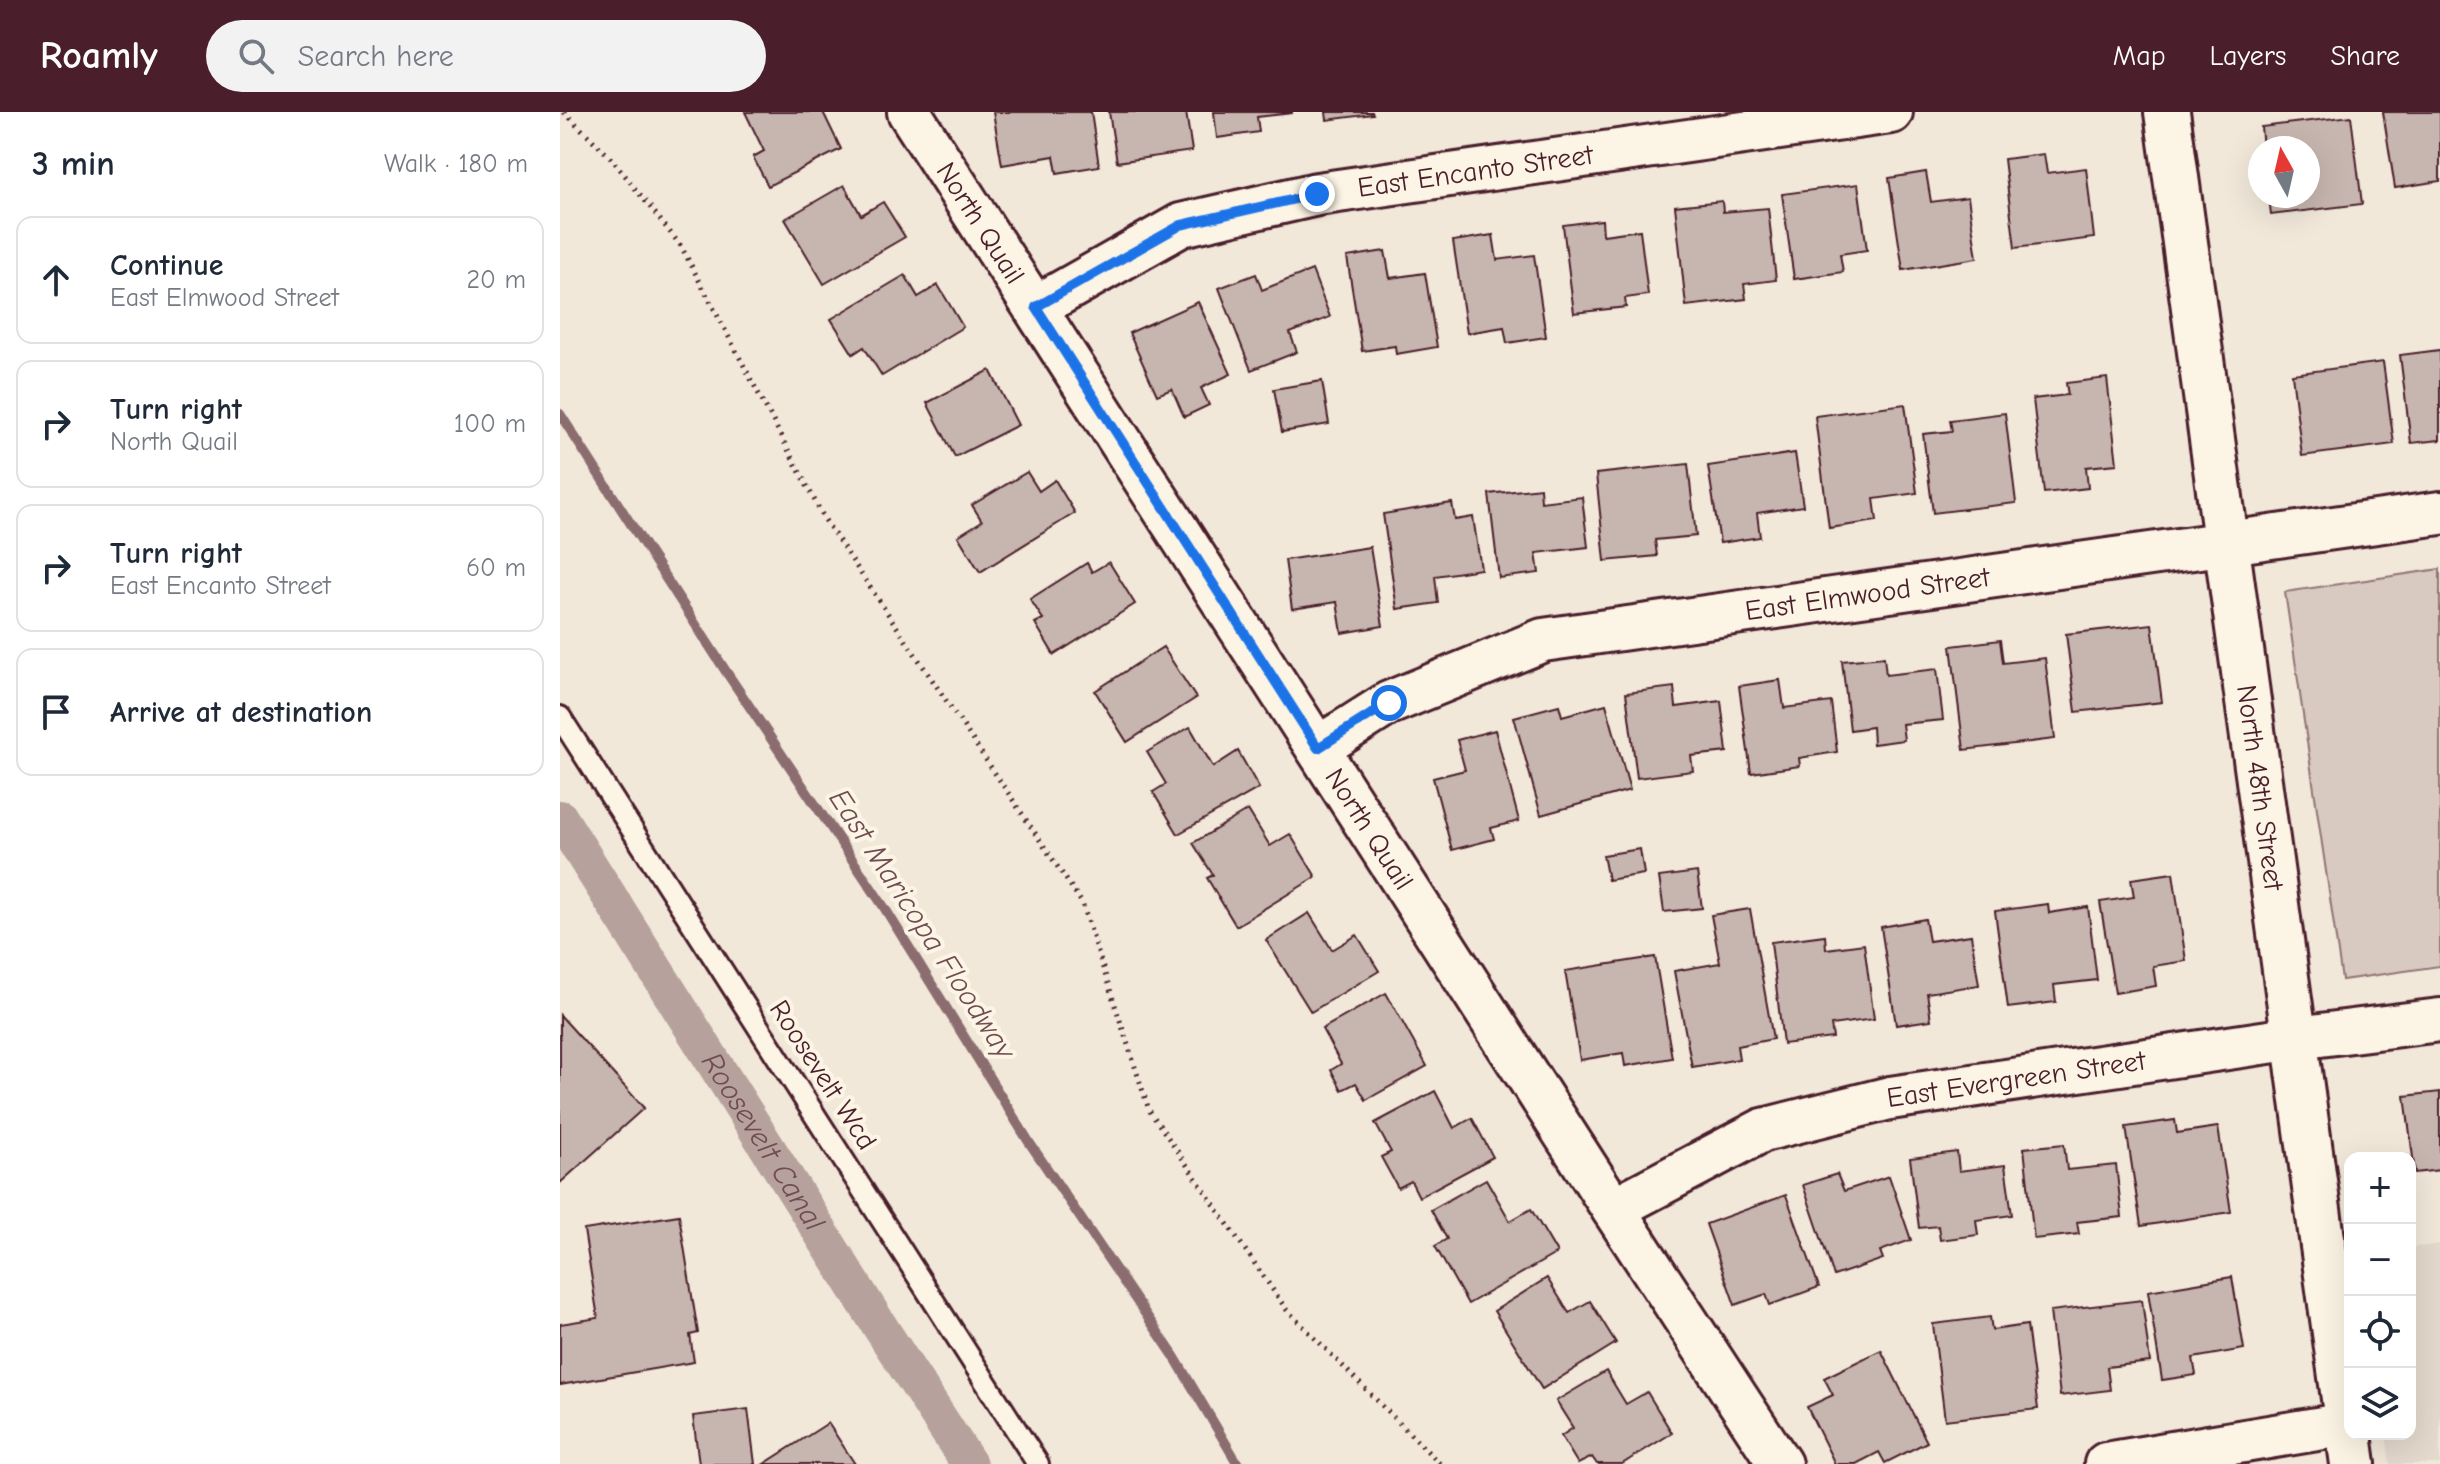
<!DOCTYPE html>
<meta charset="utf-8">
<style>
body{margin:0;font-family:"Comic Neue",sans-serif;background:#f2f2f3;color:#1f2937}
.controls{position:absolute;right:24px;bottom:24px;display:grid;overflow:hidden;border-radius:16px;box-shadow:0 8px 32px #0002}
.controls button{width:72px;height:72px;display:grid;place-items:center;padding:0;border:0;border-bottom:2px solid #e0e1e3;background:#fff;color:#1f2937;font:40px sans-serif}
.compass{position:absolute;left:1688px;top:24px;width:72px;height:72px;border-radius:50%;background:#fff;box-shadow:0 8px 32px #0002;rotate:352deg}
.stop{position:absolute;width:24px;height:24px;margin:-18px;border:6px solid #1a73e8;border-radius:50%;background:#fff}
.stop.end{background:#1a73e8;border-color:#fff;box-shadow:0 2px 8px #0008}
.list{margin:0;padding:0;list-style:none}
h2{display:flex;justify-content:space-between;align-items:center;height:104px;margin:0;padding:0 32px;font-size:34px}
h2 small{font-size:26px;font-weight:400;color:#747a83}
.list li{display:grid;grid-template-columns:52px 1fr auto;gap:24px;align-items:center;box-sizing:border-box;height:128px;margin:0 16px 16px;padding:0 16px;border:2px solid #e0e1e3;border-radius:16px}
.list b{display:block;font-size:30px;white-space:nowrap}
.list p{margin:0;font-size:26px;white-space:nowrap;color:#747a83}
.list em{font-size:26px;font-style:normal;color:#747a83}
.icon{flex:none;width:44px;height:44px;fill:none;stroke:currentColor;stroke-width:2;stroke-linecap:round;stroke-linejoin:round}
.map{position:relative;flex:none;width:1880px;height:1352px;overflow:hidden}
header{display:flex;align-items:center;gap:48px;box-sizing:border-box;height:112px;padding:0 40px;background:#4a1f2b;color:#fff}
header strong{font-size:38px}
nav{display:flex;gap:44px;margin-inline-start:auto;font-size:28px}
.search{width:560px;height:72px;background:#f2f2f3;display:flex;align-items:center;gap:20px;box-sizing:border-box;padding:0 28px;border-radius:44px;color:#747a83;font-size:30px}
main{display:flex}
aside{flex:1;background:#fff}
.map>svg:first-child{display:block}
</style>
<header>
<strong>Roamly</strong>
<div class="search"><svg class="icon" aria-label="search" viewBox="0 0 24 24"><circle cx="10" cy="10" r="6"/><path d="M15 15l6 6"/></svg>Search here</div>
<nav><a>Map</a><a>Layers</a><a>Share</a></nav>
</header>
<main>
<aside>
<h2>3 min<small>Walk · 180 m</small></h2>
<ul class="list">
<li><svg class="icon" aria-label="ahead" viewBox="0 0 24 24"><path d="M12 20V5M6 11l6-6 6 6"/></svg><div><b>Continue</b><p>East Elmwood Street</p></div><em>20 m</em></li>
<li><svg class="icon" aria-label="right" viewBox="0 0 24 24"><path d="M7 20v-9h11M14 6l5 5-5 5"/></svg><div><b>Turn right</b><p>North Quail</p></div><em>100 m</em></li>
<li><svg class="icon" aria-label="right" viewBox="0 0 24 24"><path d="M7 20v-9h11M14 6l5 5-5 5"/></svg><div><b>Turn right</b><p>East Encanto Street</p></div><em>60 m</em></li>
<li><svg class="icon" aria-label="arrive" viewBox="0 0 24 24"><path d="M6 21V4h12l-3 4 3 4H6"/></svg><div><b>Arrive at destination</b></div></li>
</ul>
</aside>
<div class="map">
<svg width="1880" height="1352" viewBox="0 0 1880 1352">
<rect width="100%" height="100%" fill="#f1e8da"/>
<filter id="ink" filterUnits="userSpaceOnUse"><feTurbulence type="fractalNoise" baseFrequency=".0125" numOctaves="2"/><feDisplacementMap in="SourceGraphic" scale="16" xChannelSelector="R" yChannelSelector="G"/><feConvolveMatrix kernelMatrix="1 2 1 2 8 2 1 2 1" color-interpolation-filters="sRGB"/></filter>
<g filter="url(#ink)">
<!-- built -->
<path fill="#e4d9cd" d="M1880,1132V1352H1830L1826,1322H1850V1136Z"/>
<!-- green -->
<path fill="#d8cac0" stroke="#917476" stroke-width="2" d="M1880,457V854L1782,868L1725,480Z"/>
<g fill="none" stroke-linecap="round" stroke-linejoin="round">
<!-- stream -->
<path stroke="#8b6d6f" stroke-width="10" d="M0,302L165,558L324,795L469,1030L614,1244L678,1352"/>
<!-- canal -->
<path stroke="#b6a19c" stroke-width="36" id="s1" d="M0,706L324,1221L409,1352"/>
</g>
<!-- building -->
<g fill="#c7b6af" stroke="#4a1f2b" stroke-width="2">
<path d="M185,0H263L281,37L208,74L193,45L204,39Z"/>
<path d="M433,0H531L539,54L497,61L494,44L442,53Z"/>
<path d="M549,0H626L632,39L557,50Z"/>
<path d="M654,0H732V1L697,5L699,20L657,26Z"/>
<path d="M766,0H812L813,2L767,8Z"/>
<path d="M1823,0H1880V69L1835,76Z"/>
<path d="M1791,4L1802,92L1711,103L1709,84H1748V36H1703L1701,15Z"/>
<path d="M1484,42L1487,61L1526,56L1534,126L1455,136L1444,47Z"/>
<path d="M1366,60L1371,90L1408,85L1417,146L1343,158L1329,66Z"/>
<path d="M1298,72L1307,138L1280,142L1283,160L1234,167L1222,82Z"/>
<path d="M284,73L301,103L323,90L345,125L264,172L225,107Z"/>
<path d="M1162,89L1163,100L1208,96L1216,168L1184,172L1186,187L1126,194L1115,94Z"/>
<path d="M1042,108L1043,123L1080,118L1088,183L1065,186L1066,195L1014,201L1003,113Z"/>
<path d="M933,123L937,148L974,143L986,225L947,231L944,215L907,221L893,129Z"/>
<path d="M825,139L830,166L865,161L877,235L836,242L835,234L802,239L787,145Z"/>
<path d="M752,158L770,205L730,221L737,240L691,258L659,176L696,162L702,178Z"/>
<path d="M345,163L358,185L378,173L403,215L322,264L304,235L293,242L271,207Z"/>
<path d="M638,190L671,262L641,276L649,293L624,305L612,277L597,283L569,221Z"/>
<path d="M1880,238V328L1851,331L1840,243Z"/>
<path d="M1823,250L1834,332L1742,344L1732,262Z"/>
<path d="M430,258L458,313L395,345L367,291Z"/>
<path d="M1547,266L1557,352L1526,355L1528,376L1484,381L1473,287L1508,283L1506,271Z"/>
<path d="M762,269L769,312L722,320L714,277Z"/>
<path d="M1345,292L1357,381L1314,387L1317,409L1269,416L1255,304Z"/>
<path d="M1445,301L1456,391L1373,401L1363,322L1392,319L1390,308Z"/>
<path d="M1235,341L1243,394L1197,401L1200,425L1160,431L1148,354Z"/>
<path d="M1128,352L1136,424L1095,428L1097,444L1045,449L1036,362Z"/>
<path d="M467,360L479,379L495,368L515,401L420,460L398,424L422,409L412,393Z"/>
<path d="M980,376L981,390L1022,385L1028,435L976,441L979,461L939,466L929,382Z"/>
<path d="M892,391L895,408L913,405L921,457L875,464L878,491L837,497L823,402Z"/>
<path d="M810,435L823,514L782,521L777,490L732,497L725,448Z"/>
<path d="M549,450L575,492L494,543L475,511L483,507L470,487L527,451L532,460Z"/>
<path d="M1592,512L1602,590L1516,600L1506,522Z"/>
<path d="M1440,528L1443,551L1485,546L1495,627L1404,638L1391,534Z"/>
<path d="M603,535L636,586L567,630L535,579Z"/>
<path d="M1324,545L1326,563L1377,557L1383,608L1342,612L1344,628L1313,632L1312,615L1290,618L1282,549Z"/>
<path d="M1220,568L1224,596L1271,590L1277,640L1239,646L1240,654L1191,661L1179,574Z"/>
<path d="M1114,575L1116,595L1161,589L1167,640L1131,644L1133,659L1077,666L1066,581Z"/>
<path d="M1046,592L1070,678L981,703L954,605L999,593L1002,604Z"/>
<path d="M630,615L653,655L678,639L699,676L618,722L593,680L606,672L587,640Z"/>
<path d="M935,618L959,709L931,716L934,727L892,738L873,666L905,658L897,628Z"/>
<path d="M688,698L710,734L730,722L756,765L676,814L647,766L653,763L633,731Z"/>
<path d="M1080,737L1084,762L1048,768L1043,743Z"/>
<path d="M1137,760L1142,796L1104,800L1099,765Z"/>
<path d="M1613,761L1626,849L1593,854L1596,874L1555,881L1540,790L1574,785L1571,767Z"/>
<path d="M1488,792L1489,801L1528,795L1537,868L1494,873L1496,890L1448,896L1435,799Z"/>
<path d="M1190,797L1213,927L1177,934L1179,947L1132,955L1114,859L1160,851L1151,803Z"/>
<path d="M749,801L772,838L797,823L819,859L751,900L706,828Z"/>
<path d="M1365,807L1369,829L1411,823L1419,873L1367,881L1371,908L1336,913L1321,815Z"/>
<path d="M1265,823L1266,837L1304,832L1314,907L1271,913L1273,926L1223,932L1211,830Z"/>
<path d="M1095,845L1112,946L1065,954L1063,941L1020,948L1005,859Z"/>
<path d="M826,881L867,954L806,988L796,971L782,978L771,958L781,952L762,917Z"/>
<path d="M0,903L84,996L0,1071Z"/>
<path d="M875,979L894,1016L912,1006L933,1045L859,1085L851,1069L838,1076L821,1045L831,1040L815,1011Z"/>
<path d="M1880,980V1058L1855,1061L1845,984Z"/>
<path d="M1615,1008L1617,1021L1658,1015L1671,1100L1581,1114L1566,1015Z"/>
<path d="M1504,1032L1507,1058L1556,1053L1562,1105L1517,1110L1519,1122L1474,1127L1464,1036Z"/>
<path d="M1397,1040L1399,1059L1445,1053L1452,1103L1416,1108L1418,1123L1380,1128L1378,1114L1359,1116L1350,1046Z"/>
<path d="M1277,1062L1284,1079L1329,1064L1351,1128L1320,1139L1323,1147L1274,1164L1243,1073Z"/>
<path d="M926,1067L950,1109L971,1097L997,1141L908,1192L875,1134L887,1127L871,1098Z"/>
<path d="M1226,1083L1259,1175L1210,1193L1206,1182L1175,1193L1146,1112Z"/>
<path d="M119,1103L138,1221L130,1223L134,1250L0,1273V1212L38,1206L24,1118Z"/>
<path d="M1672,1165L1684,1237L1633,1246L1636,1263L1602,1268L1588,1179Z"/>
<path d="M987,1166L1009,1201L1030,1189L1056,1231L982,1277L934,1199Z"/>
<path d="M1582,1188L1590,1250L1547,1255L1550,1278L1500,1284L1490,1199Z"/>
<path d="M1430,1205L1432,1218L1467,1213L1478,1297L1385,1308L1373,1212Z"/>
<path d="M1321,1238L1367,1330L1325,1351L1319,1340L1296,1352H1275L1247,1295L1273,1283L1264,1266Z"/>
<path d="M1046,1259L1066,1292L1087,1280L1112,1321L1062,1352H1037L1032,1345L1018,1352L1001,1324L1013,1316L996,1289Z"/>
<path d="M188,1297L195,1352H139L133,1304Z"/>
<path d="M268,1311L295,1352H204Z"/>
</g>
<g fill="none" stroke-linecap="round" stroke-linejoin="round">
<!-- service casing -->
<g stroke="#4a1f2b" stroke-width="26">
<path id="service" d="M0,605L478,1352"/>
</g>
<!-- minor casing -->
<g stroke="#4a1f2b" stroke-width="48">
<g id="minor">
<path id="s2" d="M349,0L1053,1097L1220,1352"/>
<path id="s3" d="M476,195L621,113L757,82L1331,0"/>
<path id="s4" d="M758,636L829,591L983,528L1880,401"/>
<path id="s5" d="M1053,1097L1203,1018L1330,986L1736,926L1880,908"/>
<path d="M1546,1352L1787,1312"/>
</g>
</g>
<!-- tertiary casing -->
<g stroke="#4a1f2b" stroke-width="50">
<g id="tertiary">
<path id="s6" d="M1607,0L1793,1352"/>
</g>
</g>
<!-- path -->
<path stroke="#4a1f2b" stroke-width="5" stroke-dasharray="2 6" stroke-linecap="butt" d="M4,0L52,47L121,134L265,408L522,791L589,998L726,1197L880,1352"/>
<!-- service -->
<use href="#service" stroke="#fcf5e5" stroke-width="20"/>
<!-- minor -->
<use href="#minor" stroke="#fcf5e5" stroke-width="42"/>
<!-- tertiary -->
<use href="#tertiary" stroke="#fcf5e5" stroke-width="44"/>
</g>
</g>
<g fill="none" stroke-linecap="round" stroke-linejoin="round" filter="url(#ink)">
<!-- route -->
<path stroke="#1a73e8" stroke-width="10" d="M757,82L621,113L476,195L758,636L829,591"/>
</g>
<g text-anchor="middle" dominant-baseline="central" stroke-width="8" stroke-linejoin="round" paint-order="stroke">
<!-- street labels -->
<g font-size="28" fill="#4a1f2b" stroke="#fcf5e5">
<text stroke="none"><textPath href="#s3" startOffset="466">East Encanto Street</textPath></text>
<text stroke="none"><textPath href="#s2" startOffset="132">North Quail</textPath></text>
<text stroke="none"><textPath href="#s4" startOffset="578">East Elmwood Street</textPath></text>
<text stroke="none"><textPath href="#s6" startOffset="682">North 48th Street</textPath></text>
<text stroke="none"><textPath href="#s2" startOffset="852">North Quail</textPath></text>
<text transform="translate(263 963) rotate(57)">Roosevelt Wcd</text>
<text stroke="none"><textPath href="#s5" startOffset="428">East Evergreen Street</textPath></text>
</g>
<!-- water labels -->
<g font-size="30" font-style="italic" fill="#704c53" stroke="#fcf5e5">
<text transform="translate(362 812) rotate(57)">East Maricopa Floodway</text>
<text stroke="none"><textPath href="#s1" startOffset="382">Roosevelt Canal</textPath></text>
</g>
</g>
</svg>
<div class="controls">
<button>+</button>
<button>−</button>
<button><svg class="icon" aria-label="locate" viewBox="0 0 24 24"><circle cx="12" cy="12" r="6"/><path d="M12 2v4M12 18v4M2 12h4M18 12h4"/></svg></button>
<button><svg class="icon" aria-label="layers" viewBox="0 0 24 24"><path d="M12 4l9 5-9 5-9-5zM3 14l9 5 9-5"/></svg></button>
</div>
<svg class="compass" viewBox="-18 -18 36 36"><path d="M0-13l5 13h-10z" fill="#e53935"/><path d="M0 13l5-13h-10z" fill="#747a83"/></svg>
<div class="stop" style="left:829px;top:591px"></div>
<div class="stop end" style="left:757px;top:82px"></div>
</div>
</main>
